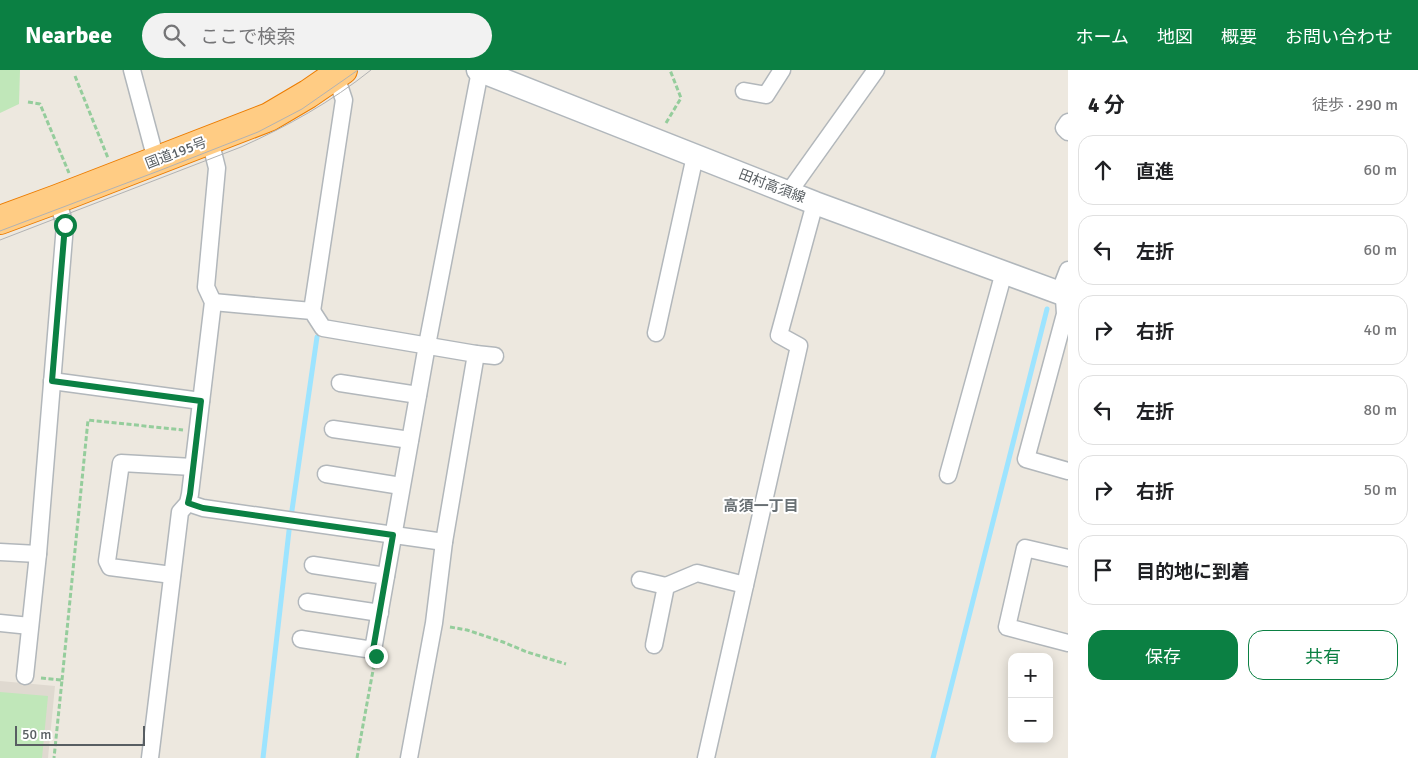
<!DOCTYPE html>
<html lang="ja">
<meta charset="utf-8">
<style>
body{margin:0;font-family:Signika,"Noto Sans JP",sans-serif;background:#f2f2f2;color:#202124}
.controls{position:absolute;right:15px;bottom:15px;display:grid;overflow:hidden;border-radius:10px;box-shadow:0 2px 12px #0003}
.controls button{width:45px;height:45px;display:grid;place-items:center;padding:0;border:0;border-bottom:1px solid #e0e0e0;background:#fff;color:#202124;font:25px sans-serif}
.scale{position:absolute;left:15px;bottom:12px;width:130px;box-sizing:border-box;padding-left:5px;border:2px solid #585e62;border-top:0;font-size:14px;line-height:18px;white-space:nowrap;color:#585e62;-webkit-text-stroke:4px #fff;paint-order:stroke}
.stop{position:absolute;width:15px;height:15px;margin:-11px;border:4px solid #0b8043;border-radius:50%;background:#fff}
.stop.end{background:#0b8043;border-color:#fff;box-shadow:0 1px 5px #0008}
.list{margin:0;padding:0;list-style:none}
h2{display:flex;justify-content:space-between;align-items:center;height:65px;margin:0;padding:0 20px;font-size:21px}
h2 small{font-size:16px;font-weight:400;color:#757577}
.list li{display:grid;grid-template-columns:32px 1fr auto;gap:15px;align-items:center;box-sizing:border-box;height:70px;margin:0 10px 10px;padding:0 10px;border:1px solid #e0e0e0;border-radius:15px}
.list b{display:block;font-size:19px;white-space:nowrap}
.list em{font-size:16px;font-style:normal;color:#757577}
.actions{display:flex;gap:10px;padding:15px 20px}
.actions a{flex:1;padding:11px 0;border:1px solid #0b8043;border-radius:15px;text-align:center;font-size:18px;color:#0b8043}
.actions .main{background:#0b8043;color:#fff}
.icon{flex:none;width:28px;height:28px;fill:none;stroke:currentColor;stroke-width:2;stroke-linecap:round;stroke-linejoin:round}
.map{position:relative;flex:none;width:1068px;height:688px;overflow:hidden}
header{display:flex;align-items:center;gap:30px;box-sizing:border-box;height:70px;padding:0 25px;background:#0b8043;color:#fff}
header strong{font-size:24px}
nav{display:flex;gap:28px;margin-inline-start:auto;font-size:18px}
.search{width:350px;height:45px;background:#f2f2f2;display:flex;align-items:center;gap:12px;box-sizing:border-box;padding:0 18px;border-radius:28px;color:#757577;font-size:19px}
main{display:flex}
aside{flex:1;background:#fff}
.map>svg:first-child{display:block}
</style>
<header>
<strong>Nearbee</strong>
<div class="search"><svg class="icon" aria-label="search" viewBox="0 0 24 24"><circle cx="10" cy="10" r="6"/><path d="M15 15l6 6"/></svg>ここで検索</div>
<nav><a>ホーム</a><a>地図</a><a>概要</a><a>お問い合わせ</a></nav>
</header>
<main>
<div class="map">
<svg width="1068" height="688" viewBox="0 0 1068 688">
<rect width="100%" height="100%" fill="#ede8df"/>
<!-- education -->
<path fill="#dfd9d0" d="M0,611L55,616L48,688H0Z"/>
<!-- green -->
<g fill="#c0e7b9">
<path d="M0,0H20L19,34L0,43Z"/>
<path d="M0,622L48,626L42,688H0Z"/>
</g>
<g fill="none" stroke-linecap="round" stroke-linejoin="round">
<!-- stream -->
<g stroke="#9de4ff" stroke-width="5">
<path d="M263,688L289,461L317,267"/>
<path d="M933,688L1047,239"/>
</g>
<!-- street casing -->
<g stroke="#b2b7bb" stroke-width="19">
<g id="street">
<path d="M132,0L156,90"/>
<path d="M744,21L766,25L782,0"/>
<path d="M1068,52L1064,58L1068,62"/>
<path d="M789,122L876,0"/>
<path d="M1068,200L1063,213L1065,244L1026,389L1068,401"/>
<path d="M213,232L312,241L323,258L476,284L444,472L434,553L409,688"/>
<path d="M312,241L344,30L336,6"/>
<path d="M656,263L695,86"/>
<path d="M476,284L495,286"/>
<path d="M52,311L201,331"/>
<path d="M340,313L418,325"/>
<path d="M333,359L410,370"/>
<path d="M326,404L401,416"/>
<path d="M948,405L1004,202"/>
<path d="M188,433L203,438L444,472"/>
<path d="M0,482L38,484"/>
<path d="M1068,488L1025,478L1007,557L1068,573"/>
<path d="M313,495L386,506"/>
<path d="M172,505L110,497L107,491L121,393L193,397"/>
<path d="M640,510L666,516"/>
<path d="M307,532L380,543"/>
<path d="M0,553L30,556"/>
<path d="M301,569L373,580L427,275L480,1"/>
<path d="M654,575L666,516L697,503L745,515"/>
<path d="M25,606L38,484L65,155L57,129"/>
<path d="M150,688L180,442L188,433L190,424L213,232L206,217L217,98L210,70"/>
<path d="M706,688L799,276L779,265L815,133"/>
</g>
</g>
<!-- secondary casing -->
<g stroke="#b1b7bc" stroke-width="25">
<path id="secondary" d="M478,0L815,133L1068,226"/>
</g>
<!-- highway casing -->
<g stroke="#ec7c00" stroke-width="30">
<path id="highway" d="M0,150L57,129L269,47L308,24L343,0"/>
</g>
<!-- path -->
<g stroke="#95cd9c" stroke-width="3" stroke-dasharray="5 2.5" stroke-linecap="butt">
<path d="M75,6L108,88"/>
<path d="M28,32L40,34L69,103"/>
<path d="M666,53L681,28L670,0"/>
<path d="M450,557L467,560L503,572L527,582L566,594"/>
<path d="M41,608L62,610L54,688"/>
<path d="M62,610L88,350L183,360"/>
<path d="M357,688L374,595"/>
</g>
<!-- street -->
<use href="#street" stroke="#fff" stroke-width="16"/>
<!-- secondary -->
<use href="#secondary" stroke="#fff" stroke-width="22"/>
<!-- highway -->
<use href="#highway" stroke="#ffcc84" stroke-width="28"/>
<!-- tram -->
<g stroke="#b1b2b3" stroke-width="1">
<path d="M0,161L161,100L258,62L302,39L358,0"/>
<path d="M0,170L241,77C288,56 331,32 371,0"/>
</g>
</g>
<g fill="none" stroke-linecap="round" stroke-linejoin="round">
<!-- route -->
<path stroke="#0b8043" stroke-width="6" d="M65,155L52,311L201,331L190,424L188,433L203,438L393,465L373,580L376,586"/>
</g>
<g text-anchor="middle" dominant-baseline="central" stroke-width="4" stroke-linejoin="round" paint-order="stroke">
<!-- street labels -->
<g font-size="14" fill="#585e62" stroke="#fff">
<text transform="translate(176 83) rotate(-21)">国道195号</text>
<text transform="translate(772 116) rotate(21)">田村高須線</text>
</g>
<!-- neighbourhood labels -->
<g font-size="15" font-weight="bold" fill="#697074" stroke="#fff">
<text x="761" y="436">高須一丁目</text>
</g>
</g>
</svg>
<div class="controls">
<button>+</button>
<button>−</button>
</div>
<div class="scale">50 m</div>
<div class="stop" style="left:65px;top:155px"></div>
<div class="stop end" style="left:376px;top:586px"></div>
</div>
<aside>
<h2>4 分<small>徒歩 · 290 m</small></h2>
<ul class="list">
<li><svg class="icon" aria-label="ahead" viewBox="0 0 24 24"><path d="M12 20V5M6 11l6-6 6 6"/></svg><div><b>直進</b></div><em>60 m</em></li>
<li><svg class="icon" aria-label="left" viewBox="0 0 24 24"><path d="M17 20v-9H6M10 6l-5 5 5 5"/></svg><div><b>左折</b></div><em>60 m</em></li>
<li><svg class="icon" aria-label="right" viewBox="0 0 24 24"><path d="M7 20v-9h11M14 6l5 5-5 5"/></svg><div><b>右折</b></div><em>40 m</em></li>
<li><svg class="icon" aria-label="left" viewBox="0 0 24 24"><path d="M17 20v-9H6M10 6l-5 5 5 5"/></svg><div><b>左折</b></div><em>80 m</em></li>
<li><svg class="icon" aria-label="right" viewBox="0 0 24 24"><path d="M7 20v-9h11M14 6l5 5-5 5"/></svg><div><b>右折</b></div><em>50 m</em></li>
<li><svg class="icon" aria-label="arrive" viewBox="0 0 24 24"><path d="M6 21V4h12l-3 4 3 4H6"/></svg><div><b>目的地に到着</b></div></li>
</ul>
<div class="actions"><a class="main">保存</a><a>共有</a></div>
</aside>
</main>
